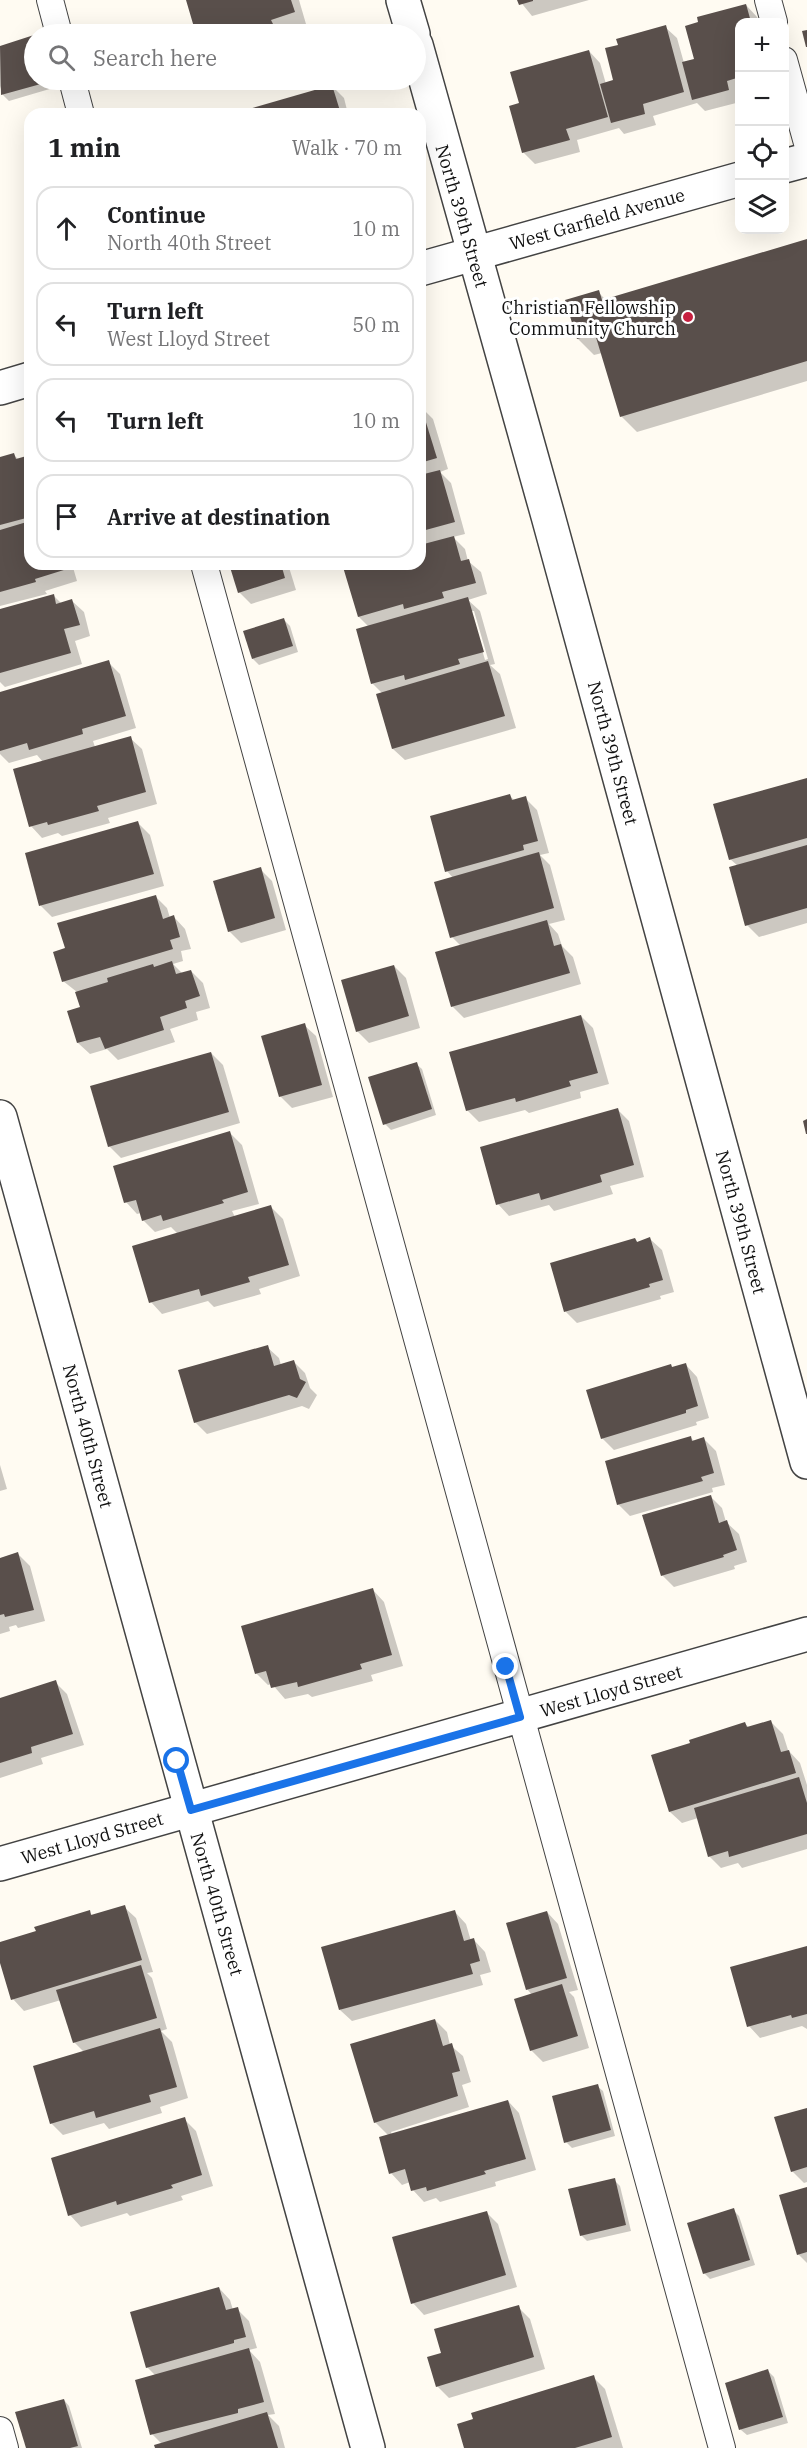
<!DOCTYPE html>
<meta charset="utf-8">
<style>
body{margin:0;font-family:"IBM Plex Serif",serif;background:#f2f2f2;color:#202124}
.controls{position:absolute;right:18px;top:18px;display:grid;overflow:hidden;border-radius:12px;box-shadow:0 6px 24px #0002}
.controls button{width:54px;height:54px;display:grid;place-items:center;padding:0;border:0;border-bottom:2px solid #e0e0e0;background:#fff;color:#202124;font:30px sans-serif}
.stop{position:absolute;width:18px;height:18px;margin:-14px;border:4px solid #1a73e8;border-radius:50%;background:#fff}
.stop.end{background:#1a73e8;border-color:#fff;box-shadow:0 2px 6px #0008}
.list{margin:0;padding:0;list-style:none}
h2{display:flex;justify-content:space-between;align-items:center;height:78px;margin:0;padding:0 24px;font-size:26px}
h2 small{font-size:20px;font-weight:400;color:#757577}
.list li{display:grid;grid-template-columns:39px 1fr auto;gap:18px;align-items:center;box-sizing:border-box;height:84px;margin:0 12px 12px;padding:0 12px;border:2px solid #e0e0e0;border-radius:18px}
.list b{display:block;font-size:22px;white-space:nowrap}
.list p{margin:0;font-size:20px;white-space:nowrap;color:#757577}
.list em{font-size:20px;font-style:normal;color:#757577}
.icon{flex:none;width:33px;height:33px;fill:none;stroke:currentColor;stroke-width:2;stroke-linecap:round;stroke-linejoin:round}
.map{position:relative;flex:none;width:807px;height:2448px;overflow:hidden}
.search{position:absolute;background:#fff;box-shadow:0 6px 24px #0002;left:24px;top:24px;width:402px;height:66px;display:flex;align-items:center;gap:15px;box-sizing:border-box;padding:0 21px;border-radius:33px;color:#757577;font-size:22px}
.panel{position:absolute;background:#fff;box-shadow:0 6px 24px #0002;left:24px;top:108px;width:402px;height:462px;border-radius:18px}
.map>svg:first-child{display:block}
</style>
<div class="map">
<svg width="807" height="2448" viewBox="0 0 807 2448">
<rect width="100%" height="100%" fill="#fffbf2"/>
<!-- shadow -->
<g fill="#0003" fill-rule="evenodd">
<path d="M187,0H299L306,24L282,31L283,34H198Z"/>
<path d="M519,0H589L532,16Z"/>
<path d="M746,5L757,17L759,22H740V92L737,93L740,102L705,111L697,103L653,116L656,125L624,134L619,128L577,140L580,152L535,164L523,152L521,104L589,51L600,63L606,84L615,81L665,27L677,38L684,63L696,60Z"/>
<path d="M34,37V80H51L53,88L9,101L3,95L0,86V47Z"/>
<path d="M332,86L344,98L348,114H239Z"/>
<path d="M807,241V381L637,432L621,416L602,353L594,355L578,339L598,292L607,301Z"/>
<path d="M421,407L433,419L448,469L440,472L451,483L465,534L453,537L465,549L468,561L481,572L487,594L468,600L480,611L495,664L490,665L500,674L516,728L405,760L393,749L378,695L383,694L372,683L369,627L359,617L353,566L351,564H420ZM471,611H474L488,659L485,660Z"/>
<path d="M14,455L19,460L30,457V564H72L77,581L45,591L47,594L0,606V459Z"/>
<path d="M230,564H288L296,590L251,604L239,592Z"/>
<path d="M53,595L62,604L72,601L84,612L90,636L75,641L82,664L5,687L0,682V611Z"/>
<path d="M284,620L290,626L298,652L259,665L253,659Z"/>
<path d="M108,662L120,674L136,728L93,741L95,747L130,738L142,749L157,804L108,818L110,823L62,836L58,833L42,838L31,826L43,762L37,755L9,763L0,754V694Z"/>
<path d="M807,779V923L759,937L747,925L738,866L730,859Z"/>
<path d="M510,796L515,801L525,798L537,810L549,853L540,855L550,865L565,920L549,924L558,934L562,946L573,957L581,984L464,1018L452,1006L461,946L452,937L453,878L447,871Z"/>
<path d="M138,823L150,835L164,886L52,917L41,906L26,854Z"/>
<path d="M260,869L272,881L286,930L241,943L229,931Z"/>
<path d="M155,896L167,908L170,918L174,917L185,929L191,949L181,951L183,961L173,964L183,974L191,971L203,983L210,1008L196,1012L198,1020L170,1029L175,1042L118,1060L107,1049L90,1054L78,1043L82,1008L77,992L63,981L67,949Z"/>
<path d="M394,966L406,978L420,1028L369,1043L357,1031Z"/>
<path d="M581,1016L593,1028L609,1084L580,1092L581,1098L529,1113L525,1110L479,1122L467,1110Z"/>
<path d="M304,1025L316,1036L333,1097L292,1108L280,1096Z"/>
<path d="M211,1053L223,1065L240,1123L121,1158L109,1146Z"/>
<path d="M416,1064L422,1069L436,1115L391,1130L385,1124Z"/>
<path d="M617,1109L629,1121L644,1177L610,1186L613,1194L554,1211L549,1205L509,1216L498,1204Z"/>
<path d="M230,1133L242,1145L259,1204L232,1211L235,1217L271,1207L283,1219L300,1276L259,1289L261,1294L214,1307L208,1301L162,1314L151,1302L178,1234L171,1227L155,1232L143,1220L141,1213L137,1214L126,1202Z"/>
<path d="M635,1239L638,1243L650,1239L662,1250L674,1292L660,1296L661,1299L577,1323L566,1312L552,1264Z"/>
<path d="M267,1347L279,1358L281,1365L294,1362L305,1373L310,1388L317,1395L309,1409L302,1406L207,1434L195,1422Z"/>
<path d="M686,1365L697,1377L709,1418L696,1422L697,1425L614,1450L602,1438L673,1369Z"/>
<path d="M691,1438L695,1442L704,1439L716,1451L725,1485L712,1488L713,1492L630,1516L618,1504Z"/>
<path d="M0,1465L7,1489L0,1491Z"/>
<path d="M711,1497L722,1508L726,1522L739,1534L747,1562L734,1566L735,1569L674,1587L662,1575Z"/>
<path d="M18,1554L30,1566L45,1621L18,1628L16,1625L9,1627L10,1631L0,1634V1559Z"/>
<path d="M373,1590L384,1602L403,1666L371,1675L373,1681L312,1697L308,1694L285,1699L272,1684L268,1685L256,1673Z"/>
<path d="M55,1682L67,1694L84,1745L41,1758L43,1764L0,1778V1699Z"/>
<path d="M771,1722L783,1734L788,1750L800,1763L807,1785V1849L742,1868L738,1863L721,1868L709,1856L698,1818L682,1823L670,1812L692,1744L745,1724L750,1728Z"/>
<path d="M124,1907L136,1918L153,1972L147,1973L152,1978L167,2029L161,2031L172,2042L188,2098L160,2107L162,2113L109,2129L104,2123L63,2135L51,2123L84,2052L74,2042L61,2000L24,2011L13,1999L0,1958V1944L38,1932L89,1912L93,1916Z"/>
<path d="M455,1912L466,1924L471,1941L474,1940L485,1952L491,1972L480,1975L483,1985L352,2021L340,2010Z"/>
<path d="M547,1912L558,1924L578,1990L569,1992L574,1997L589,2048L543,2062L531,2050L532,1995L527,1989Z"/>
<path d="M807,1947V2029L802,2026L760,2038L749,2026Z"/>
<path d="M435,2020L447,2032L450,2045L463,2056L471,2082L462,2085L469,2107L391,2132L392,2135L508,2101L519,2113L536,2170L495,2182L496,2186L440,2202L436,2198L424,2202L413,2190L410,2182L402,2185L391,2173L389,2136L375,2122Z"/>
<path d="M597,2086L603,2091L615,2136L572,2148L566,2142Z"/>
<path d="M807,2109V2182L804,2183L792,2171Z"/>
<path d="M184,2119L196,2131L213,2186L181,2196L183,2200L130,2216L127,2213L81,2227L70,2215Z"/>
<path d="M614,2180L620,2186L631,2231L587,2241L581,2235Z"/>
<path d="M807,2189V2263L798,2254Z"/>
<path d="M733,2210L739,2216L755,2265L710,2279L704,2273Z"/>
<path d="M486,2212L498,2224L517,2287L424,2315L413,2303Z"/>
<path d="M219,2288L230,2300L233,2310L237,2309L249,2321L257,2348L249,2350L260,2362L275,2414L268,2415L279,2426L285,2448H156L162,2444L152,2434L156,2376L147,2367Z"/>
<path d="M518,2307L530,2319L545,2369L449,2398L437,2386L443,2354Z"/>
<path d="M768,2371L774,2377L788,2423L747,2435L741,2430L726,2384Z"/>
<path d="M593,2377L605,2389L623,2448H465Z"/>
<path d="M64,2400L69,2406L82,2448H28Z"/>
</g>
<!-- building -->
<g fill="#594f4b">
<path d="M186,0H291L295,12L271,20L273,24L239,34H196Z"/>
<path d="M517,0H533V1L519,5Z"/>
<path d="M746,4L751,22H740V77L727,81L729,90L692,100L682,62L694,59L685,26L698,22L697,17Z"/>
<path d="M666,25L684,92L643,104L645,114L611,123L600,84L613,80L605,48L618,45L616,39Z"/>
<path d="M807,30V47H806L802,31Z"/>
<path d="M34,35V80H48V82L1,95L0,46Z"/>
<path d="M589,50L608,117L566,129L570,140L522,153L509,106L519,103L510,72Z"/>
<path d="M332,85L341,114H236L235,113Z"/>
<path d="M807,239V361L620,417L595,334L577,339L565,300L599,290L602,300Z"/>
<path d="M420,403L437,458L420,463Z"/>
<path d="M14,453L16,459L30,455V517L0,525V457Z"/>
<path d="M440,470L455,522L422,531L425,536L420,538V475Z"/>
<path d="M30,521V564H65L67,569L35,579L36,582L0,592V530Z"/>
<path d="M454,536L461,561L469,559L476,583L442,592L444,598L404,609L403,604L358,617L343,567L355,564H420V545Z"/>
<path d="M229,564H281L285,578L238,593Z"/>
<path d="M54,594L56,604L72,599L80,625L64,629L71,653L0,673V609Z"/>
<path d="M468,597L484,652L458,659L460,664L405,680L404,675L371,684L356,629Z"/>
<path d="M284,618L293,646L252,659L243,631Z"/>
<path d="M109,660L126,716L82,729L83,734L29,750L27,743L0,751V692Z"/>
<path d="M488,661L505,716L392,749L376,694Z"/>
<path d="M131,736L146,792L97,806L99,811L48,825L47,822L29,827L13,769Z"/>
<path d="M807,778V838L729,860L713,804Z"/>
<path d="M510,794L512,800L526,796L538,841L523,845L524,850L445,872L430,816Z"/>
<path d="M138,821L154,874L39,906L25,853Z"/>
<path d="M807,845V908L745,926L729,867Z"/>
<path d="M539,852L554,908L450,938L434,882Z"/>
<path d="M261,867L275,918L228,932L213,881Z"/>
<path d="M156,895L163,919L174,915L180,937L170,940L173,949L62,982L53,952L65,948L57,923Z"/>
<path d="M547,920L554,946L561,944L570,973L451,1007L435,952Z"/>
<path d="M172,961L176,974L191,970L200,996L185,1001L187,1008L160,1017L164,1030L105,1049L100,1037L77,1043L67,1011L80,1007L75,992L108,982L107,978L153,964L154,967Z"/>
<path d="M394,965L409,1016L356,1032L341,980Z"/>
<path d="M581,1015L598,1073L569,1081L571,1086L516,1102L515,1098L466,1111L449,1052Z"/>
<path d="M305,1023L322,1085L279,1097L261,1036Z"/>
<path d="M211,1052L229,1112L108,1147L90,1086Z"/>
<path d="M417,1062L432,1109L383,1125L368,1077Z"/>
<path d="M618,1108L634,1165L600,1175L602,1182L541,1200L539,1193L496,1205L480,1147Z"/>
<path d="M807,1119V1134H806L803,1121Z"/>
<path d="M230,1131L248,1192L222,1200L224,1203L163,1221L161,1215L142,1221L136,1200L124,1203L113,1166Z"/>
<path d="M271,1205L289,1265L248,1277L250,1282L201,1296L199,1289L149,1303L132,1246Z"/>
<path d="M650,1237L663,1280L649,1284L650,1287L564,1312L550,1263L635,1238L637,1242Z"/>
<path d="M268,1345L274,1366L294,1360L300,1379L306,1382L297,1398L289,1395L194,1423L178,1370Z"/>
<path d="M686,1363L698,1406L686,1410V1413L601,1439L586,1390L671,1364L672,1367Z"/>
<path d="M691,1436L692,1441L704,1437L714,1473L701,1477L703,1481L617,1505L605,1461Z"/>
<path d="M711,1495L719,1523L727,1520L737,1550L723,1555L724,1557L661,1576L642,1515Z"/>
<path d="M18,1552L34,1610L5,1617L4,1614L0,1615V1558Z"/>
<path d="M373,1588L392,1655L360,1664L362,1669L298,1687L297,1682L271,1688L266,1671L255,1674L241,1626Z"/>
<path d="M56,1680L73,1734L31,1747L32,1753L0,1763V1698Z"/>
<path d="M771,1720L781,1752L789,1750L796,1773L669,1812L651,1755L690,1743L689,1740L745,1722L747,1727Z"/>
<path d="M799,1777L807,1803V1834L729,1857L728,1851L708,1857L694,1808Z"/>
<path d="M125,1905L142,1960L11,2000L0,1963V1942L36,1931L34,1927L90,1910L91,1915Z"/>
<path d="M455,1910L464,1941L474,1938L480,1961L470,1964L473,1974L339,2010L321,1947Z"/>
<path d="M547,1911L567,1978L526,1990L506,1923Z"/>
<path d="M807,1946V2014L792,2018L791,2015L747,2027L730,1967Z"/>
<path d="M141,1965L157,2018L73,2043L56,1990Z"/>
<path d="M562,1984L578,2036L530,2051L514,1999Z"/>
<path d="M435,2019L443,2046L452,2043L460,2071L452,2073L458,2096L374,2123L350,2044Z"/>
<path d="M160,2028L177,2087L149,2095L151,2102L96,2118L94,2111L50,2124L33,2066Z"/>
<path d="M598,2084L611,2130L564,2143L552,2096Z"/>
<path d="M508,2100L526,2159L484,2171L486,2174L427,2191L426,2187L411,2191L405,2169L389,2174L379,2137Z"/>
<path d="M807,2108V2167L791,2172L774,2117Z"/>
<path d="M185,2117L202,2175L171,2185L173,2188L117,2205L116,2201L68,2216L51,2158Z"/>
<path d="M615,2178L626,2225L580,2236L568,2189Z"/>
<path d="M807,2187V2252L797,2255L779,2195Z"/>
<path d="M734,2208L750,2260L703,2274L687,2223Z"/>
<path d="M487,2211L506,2275L411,2304L392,2237Z"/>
<path d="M219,2287L226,2310L238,2307L246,2337L234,2340V2343L146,2368L130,2312Z"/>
<path d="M519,2305L534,2357L436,2387L427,2357L441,2353L434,2329Z"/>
<path d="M249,2348L264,2402L238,2409V2413L150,2435L135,2380Z"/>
<path d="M768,2369L783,2417L739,2430L725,2383Z"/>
<path d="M594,2375L612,2437L575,2448H464L457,2424L473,2419L471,2413Z"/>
<path d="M64,2399L78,2446L70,2448H26L15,2412Z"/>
<path d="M267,2412L278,2448H155L154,2445Z"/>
</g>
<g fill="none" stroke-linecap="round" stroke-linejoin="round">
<!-- lane casing -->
<g stroke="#434343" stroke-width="28">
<g id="lane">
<path d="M50,0L59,34"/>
<path d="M768,0L774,22"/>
<path d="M784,60L807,143"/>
<path d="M72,80L81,114"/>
<path d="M204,564L722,2448"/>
<path d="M0,2430L5,2448"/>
</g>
</g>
<!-- street casing -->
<g stroke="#434343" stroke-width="36">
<g id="street">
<path d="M403,0L413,34"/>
<path d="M416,45L548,516L807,1462"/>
<path d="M784,166L807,160"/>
<path d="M420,269L740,179"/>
<path d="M0,388L30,379"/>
<path d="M0,1117L368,2448"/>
<path d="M0,1864L807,1634"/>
</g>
</g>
<!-- lane -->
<use href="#lane" stroke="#fff" stroke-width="26"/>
<!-- street -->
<use href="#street" stroke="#fff" stroke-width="33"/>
</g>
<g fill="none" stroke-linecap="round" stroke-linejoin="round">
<!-- route -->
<path stroke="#1a73e8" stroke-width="8" d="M177,1761L191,1810L520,1717L506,1667"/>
</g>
<!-- markers -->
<circle fill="#c72040" stroke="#fff" stroke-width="2" cx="688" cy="317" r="6"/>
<g text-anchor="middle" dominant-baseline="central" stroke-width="6" stroke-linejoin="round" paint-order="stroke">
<!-- street labels -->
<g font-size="18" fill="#101010" stroke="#fff">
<text transform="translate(462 216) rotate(74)">North 39th Street</text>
<text transform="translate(597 219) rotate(-16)">West Garfield Avenue</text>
<text transform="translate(613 753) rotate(75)">North 39th Street</text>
<text transform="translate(741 1222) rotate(75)">North 39th Street</text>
<text transform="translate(88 1436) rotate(75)">North 40th Street</text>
<text transform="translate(611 1691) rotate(-16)">West Lloyd Street</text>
<text transform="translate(92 1838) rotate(-16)">West Lloyd Street</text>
<text transform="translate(217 1904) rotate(74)">North 40th Street</text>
</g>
<!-- poi labels -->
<g font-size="18" fill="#101010" stroke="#fff" text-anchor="end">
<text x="676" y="307">Christian Fellowship<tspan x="676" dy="21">Community Church</tspan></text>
</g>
</g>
</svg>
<div class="controls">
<button>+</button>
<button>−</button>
<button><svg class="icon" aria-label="locate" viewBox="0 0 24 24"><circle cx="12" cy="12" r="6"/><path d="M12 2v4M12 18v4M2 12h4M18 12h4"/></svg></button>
<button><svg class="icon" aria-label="layers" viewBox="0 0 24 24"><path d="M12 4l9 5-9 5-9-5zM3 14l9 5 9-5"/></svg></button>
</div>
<div class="stop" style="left:177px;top:1761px"></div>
<div class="stop end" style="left:506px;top:1667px"></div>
<div class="search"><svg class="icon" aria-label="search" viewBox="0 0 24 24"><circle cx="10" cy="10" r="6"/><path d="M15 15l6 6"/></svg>Search here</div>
<section class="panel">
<h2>1 min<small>Walk · 70 m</small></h2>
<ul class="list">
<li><svg class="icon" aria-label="ahead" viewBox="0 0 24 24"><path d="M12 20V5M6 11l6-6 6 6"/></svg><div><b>Continue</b><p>North 40th Street</p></div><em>10 m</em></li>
<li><svg class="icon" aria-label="left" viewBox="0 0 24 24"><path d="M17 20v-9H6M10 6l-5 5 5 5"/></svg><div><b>Turn left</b><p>West Lloyd Street</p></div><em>50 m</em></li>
<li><svg class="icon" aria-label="left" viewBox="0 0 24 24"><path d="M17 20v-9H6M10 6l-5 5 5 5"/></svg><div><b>Turn left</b></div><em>10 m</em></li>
<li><svg class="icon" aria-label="arrive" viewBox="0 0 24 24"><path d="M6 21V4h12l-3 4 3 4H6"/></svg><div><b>Arrive at destination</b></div></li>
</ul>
</section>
</div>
